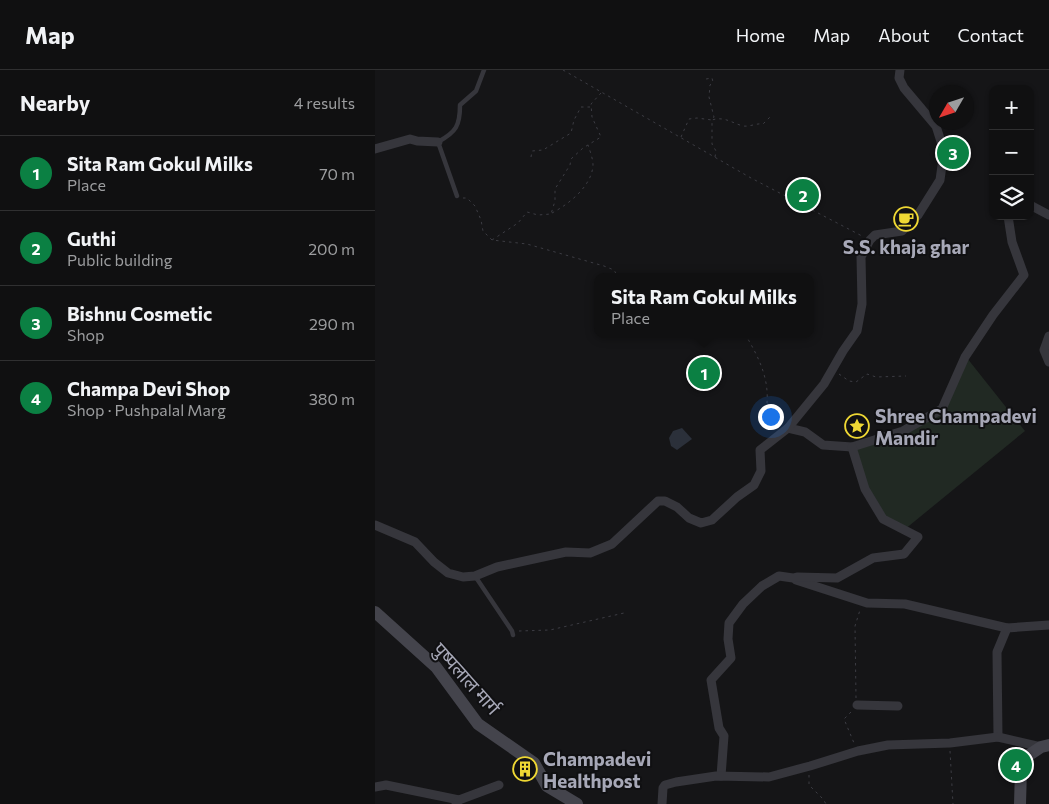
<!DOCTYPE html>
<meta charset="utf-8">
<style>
body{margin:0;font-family:Commissioner,"Noto Sans Devanagari",sans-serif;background:#19191a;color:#f1f3f6}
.controls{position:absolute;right:15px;top:15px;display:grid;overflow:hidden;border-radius:10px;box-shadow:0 1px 4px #0004}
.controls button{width:45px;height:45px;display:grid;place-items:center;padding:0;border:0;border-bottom:1px solid #303031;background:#101011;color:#f1f3f6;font:25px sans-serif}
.compass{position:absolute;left:554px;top:15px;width:45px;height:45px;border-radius:50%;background:#101011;box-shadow:0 1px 4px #0004;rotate:231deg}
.you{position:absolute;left:395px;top:346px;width:18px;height:18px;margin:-12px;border:4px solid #fff;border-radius:50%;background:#1a73e8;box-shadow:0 0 0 8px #1a73e833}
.badge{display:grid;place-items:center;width:32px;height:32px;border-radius:50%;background:#0b8043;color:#fff;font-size:16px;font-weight:700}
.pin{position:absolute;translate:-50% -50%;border:2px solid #fff;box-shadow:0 1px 5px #0006}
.popup{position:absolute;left:219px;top:203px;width:220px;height:65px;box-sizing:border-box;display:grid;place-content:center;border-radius:10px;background:#101011;filter:drop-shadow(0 1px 4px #0005);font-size:16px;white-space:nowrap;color:#9c9d9f}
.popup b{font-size:19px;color:#f1f3f6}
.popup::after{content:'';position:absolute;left:50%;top:100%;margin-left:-10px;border:10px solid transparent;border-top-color:#101011}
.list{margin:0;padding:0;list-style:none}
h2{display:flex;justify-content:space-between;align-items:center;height:65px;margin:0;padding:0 20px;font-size:21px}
h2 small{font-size:16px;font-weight:400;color:#9c9d9f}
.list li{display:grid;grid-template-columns:32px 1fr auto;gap:15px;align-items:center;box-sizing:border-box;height:75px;padding:0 20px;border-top:1px solid #303031}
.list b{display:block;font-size:19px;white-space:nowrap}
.list p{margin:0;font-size:16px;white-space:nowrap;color:#9c9d9f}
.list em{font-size:16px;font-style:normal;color:#9c9d9f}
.icon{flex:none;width:28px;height:28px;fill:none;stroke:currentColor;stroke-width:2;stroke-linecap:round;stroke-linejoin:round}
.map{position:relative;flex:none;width:674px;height:734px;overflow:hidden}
header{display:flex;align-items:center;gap:30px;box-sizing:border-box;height:70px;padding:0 25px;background:#101011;border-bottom:1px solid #303031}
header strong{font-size:24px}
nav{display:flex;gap:28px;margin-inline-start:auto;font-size:18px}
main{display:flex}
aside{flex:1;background:#101011}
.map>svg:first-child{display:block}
</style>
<header>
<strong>Map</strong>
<nav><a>Home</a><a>Map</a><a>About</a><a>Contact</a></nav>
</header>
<main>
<aside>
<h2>Nearby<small>4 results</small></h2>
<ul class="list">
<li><span class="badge">1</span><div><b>Sita Ram Gokul Milks</b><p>Place</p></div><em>70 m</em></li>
<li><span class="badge">2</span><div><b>Guthi</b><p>Public building</p></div><em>200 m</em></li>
<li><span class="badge">3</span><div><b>Bishnu Cosmetic</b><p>Shop</p></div><em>290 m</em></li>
<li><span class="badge">4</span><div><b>Champa Devi Shop</b><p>Shop · Pushpalal Marg</p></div><em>380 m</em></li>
</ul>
</aside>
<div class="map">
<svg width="674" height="734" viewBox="0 0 674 734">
<rect width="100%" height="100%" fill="#151517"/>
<!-- green -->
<path fill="#212923" d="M592,288L650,361L529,460L510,446L493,419L477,377L568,342Z"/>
<!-- water -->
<path fill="#2b303a" d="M307,358L317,369L302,380L296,376L294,368L298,361Z"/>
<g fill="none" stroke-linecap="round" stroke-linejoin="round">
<!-- path -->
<g stroke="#3c3c43" stroke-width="1" stroke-dasharray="2.5 4" stroke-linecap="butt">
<path d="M188,0L376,108L487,166"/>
<path d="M306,67L314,49L322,48L337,50L339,47L334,27L335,15L338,12L337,8L331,9"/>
<path d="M156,87L157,81L168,80L196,63L199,50L206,37H216"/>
<path d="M340,87L341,81L337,74V50C349,46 357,53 368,56C375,57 381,53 388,54L396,46"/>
<path d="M88,128H92L100,136L106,150L108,161L117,170L152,174L229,196L239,200L243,207"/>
<path d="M177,143C194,134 217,116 218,95C218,89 215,81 213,75"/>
<path d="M117,170L143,153L152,142L163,145L176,144L180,131V119L195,95L196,89L208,78L226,67L217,47L216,34L226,23"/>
<path d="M370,264C383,286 394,307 392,333L408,352"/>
<path d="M464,304L474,311L481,312L492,304L501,307L531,306"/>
<path d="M144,561L175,560L249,543"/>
<path d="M481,628L480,556L485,540"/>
<path d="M476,642L469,649L479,673"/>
<path d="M575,681L578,734"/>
<path d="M434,705V715L448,729L451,734"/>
</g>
<!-- lane -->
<g stroke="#36363c" stroke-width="4.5">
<path d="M82,126L63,72C81,62 85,56 85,35L101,21L109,0"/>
<path d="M100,506L137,561L138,565"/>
</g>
<!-- street -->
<g stroke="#36363c" stroke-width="9">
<path d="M0,79L35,69L42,71L63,72"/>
<path d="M655,135L674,145"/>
<path d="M674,266L669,280L674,292"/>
<path d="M413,358L430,362L448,375L477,377L528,361L567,339L590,287L618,245L649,205L637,172L633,146"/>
<path d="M0,455L40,472L59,492L73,503L88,507L100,506L122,497L191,482L215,483L237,474L283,431H290L302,437L314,448L326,453L337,450L362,427L379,415L386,401L385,380L413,358L449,314L468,281L482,261L487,234L486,187L495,170L500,165L527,161L543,145L565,110L569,81L561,56L529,18L524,8L525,0"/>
<path d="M421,510L492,533L530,534L632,558L674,555"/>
<path d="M482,635L523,636"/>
<path d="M623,667L622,582L632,558"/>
<path d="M346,706L349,666L344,658L336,610L356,588L353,569L354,553L368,534L387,516L404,506L418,508L422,507L462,508L498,488L529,484L543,467L508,449L490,419L477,377"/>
<path d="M0,717L11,715L84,730"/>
<path d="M81,734L84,730L124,715"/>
<path d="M287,734L288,718L290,715L301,712L341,706L394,707L435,696L483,681L513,675L575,673L623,667L666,677"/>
</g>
<!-- secondary -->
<g stroke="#44444c" stroke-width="12">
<path d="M0,542L61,597L103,654L159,693L172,716L202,734"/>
<path d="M645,734L646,699L648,689L666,677L674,675"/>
</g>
</g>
<!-- icons -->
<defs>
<g id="cafe-ring" transform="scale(1.25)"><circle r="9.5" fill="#101012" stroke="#efd834" stroke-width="1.5"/><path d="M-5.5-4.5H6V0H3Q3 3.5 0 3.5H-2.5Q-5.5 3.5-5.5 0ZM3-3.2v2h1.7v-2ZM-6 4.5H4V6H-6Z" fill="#efd834"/></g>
<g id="sight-ring" transform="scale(1.25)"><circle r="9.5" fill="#101012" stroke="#efd834" stroke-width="1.5"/><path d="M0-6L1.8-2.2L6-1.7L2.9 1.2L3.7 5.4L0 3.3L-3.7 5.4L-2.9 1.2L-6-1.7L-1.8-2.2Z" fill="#efd834"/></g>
<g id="building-ring" transform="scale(1.25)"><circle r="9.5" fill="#101012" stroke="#efd834" stroke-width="1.5"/><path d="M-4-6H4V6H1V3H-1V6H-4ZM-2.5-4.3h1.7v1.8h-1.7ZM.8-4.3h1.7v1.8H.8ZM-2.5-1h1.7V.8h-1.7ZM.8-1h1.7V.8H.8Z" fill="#efd834"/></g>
</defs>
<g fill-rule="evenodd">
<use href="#cafe-ring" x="531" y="149"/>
<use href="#sight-ring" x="482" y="356"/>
<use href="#building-ring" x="150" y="699"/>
</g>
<g text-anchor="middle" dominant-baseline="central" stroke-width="4" stroke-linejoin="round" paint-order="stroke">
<!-- poi labels -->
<g font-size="19" font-weight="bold" fill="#a7a8b7" stroke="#101012" text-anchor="start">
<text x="531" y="176" text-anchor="middle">S.S. khaja ghar</text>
<text x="500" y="345">Shree Champadevi<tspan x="500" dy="22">Mandir</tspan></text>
<text x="168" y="688">Champadevi<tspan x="168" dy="22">Healthpost</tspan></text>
</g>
<!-- street labels -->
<g font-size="19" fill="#a7a8b7" stroke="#101012">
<text transform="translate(92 608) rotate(48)">पुष्पलाल मार्ग</text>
</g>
</g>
</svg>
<div class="controls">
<button>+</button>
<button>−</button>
<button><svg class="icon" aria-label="layers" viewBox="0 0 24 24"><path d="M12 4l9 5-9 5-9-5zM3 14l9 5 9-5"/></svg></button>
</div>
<svg class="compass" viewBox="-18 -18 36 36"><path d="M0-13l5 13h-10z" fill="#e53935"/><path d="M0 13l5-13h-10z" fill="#9c9d9f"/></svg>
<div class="you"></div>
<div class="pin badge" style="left:329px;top:303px">1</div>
<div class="popup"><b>Sita Ram Gokul Milks</b>Place</div>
<div class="pin badge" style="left:428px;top:125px">2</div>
<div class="pin badge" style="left:578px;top:83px">3</div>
<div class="pin badge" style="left:641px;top:695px">4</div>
</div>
</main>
